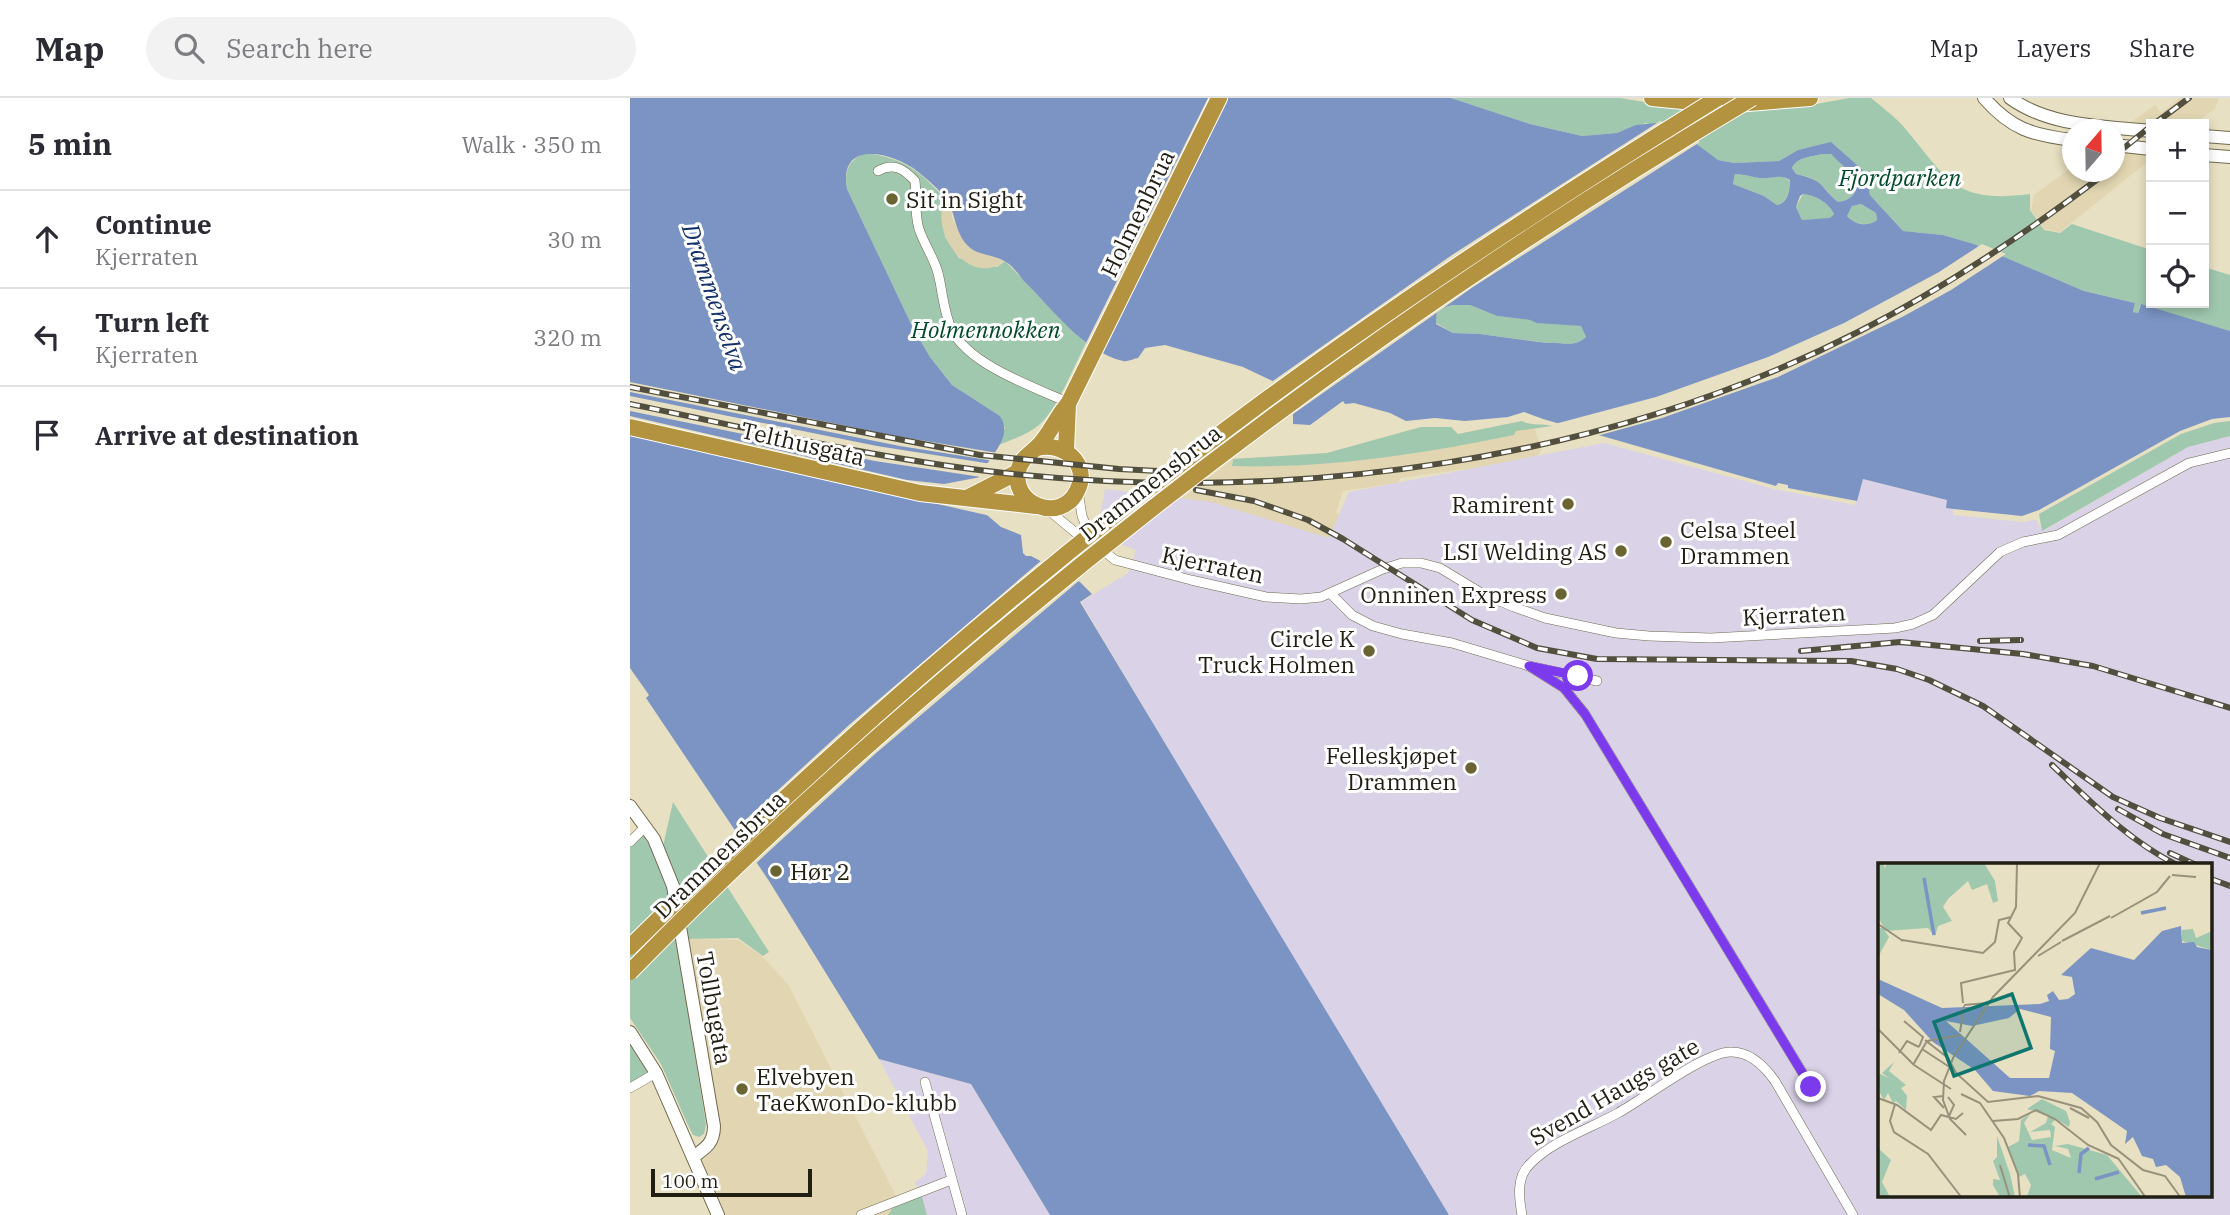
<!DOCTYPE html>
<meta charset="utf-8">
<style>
body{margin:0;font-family:"IBM Plex Serif",serif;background:#f2f2f3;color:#2b2b33}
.controls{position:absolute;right:21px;top:21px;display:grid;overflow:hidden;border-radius:0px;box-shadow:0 4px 10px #0003}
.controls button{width:63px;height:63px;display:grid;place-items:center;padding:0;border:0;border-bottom:2px solid #e1e1e2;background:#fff;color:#2b2b33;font:35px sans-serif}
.compass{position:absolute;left:1432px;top:21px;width:63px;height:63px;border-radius:50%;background:#fff;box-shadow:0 4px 10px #0003;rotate:20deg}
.scale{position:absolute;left:21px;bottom:18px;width:161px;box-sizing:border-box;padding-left:7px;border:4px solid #211e13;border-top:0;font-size:19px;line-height:24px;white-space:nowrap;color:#211e13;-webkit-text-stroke:5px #fff;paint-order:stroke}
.stop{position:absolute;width:21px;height:21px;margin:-16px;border:5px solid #7c3aed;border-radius:50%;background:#fff}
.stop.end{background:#7c3aed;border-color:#fff;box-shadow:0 2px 7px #0008}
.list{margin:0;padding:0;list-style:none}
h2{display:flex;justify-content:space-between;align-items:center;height:91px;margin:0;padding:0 28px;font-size:30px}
h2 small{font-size:23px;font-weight:400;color:#7c7c81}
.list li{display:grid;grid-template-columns:46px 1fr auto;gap:21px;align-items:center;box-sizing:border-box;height:98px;padding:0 28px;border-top:2px solid #e1e1e2}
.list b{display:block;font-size:26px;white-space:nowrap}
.list p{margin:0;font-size:23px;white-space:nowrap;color:#7c7c81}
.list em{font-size:23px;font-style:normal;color:#7c7c81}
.icon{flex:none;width:38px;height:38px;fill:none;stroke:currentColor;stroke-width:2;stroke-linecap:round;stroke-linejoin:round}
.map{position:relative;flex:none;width:1600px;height:1117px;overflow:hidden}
header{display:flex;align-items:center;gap:42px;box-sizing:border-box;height:98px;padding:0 35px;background:#fff;border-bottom:2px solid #e1e1e2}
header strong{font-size:33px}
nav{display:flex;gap:38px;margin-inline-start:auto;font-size:24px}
.search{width:490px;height:63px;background:#f2f2f3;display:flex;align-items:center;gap:18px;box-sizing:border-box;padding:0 24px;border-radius:38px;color:#7c7c81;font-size:26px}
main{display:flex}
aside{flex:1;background:#fff}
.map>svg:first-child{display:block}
</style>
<header>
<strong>Map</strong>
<div class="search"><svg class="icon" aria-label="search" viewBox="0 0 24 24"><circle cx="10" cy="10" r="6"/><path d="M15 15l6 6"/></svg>Search here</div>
<nav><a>Map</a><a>Layers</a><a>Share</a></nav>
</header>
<main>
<aside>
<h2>5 min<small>Walk · 350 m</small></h2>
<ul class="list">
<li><svg class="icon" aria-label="ahead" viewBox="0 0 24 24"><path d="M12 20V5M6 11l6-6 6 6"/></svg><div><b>Continue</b><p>Kjerraten</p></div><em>30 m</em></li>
<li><svg class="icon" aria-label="left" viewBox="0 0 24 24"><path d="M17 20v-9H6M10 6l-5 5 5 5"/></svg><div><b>Turn left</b><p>Kjerraten</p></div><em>320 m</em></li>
<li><svg class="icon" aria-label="arrive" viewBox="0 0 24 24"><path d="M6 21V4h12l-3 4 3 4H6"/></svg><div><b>Arrive at destination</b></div></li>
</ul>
</aside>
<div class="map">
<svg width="1600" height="1117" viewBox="0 0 1600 1117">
<rect width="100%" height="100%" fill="#e8e0c2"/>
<!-- built -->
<g fill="#e1d6b1">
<path d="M1550,0H1589L1585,11L1563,26L1521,27L1501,24L1525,7L1531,15Z"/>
<path d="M1485,53L1521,58V61L1430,134L1414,131L1401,112L1404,97L1442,69V74H1484Z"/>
<path d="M892,323L905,331L911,352L905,365L837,374L835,371L771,380L767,385L713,393L706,414L750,442L743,452L543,407L603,361L697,355L791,329H821L828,336Z"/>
<path d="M58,841L108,842L132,858L158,886L268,1102L258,1117H93L63,1059L84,1028Z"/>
</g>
<!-- industrial -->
<g fill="#dad2e7" fill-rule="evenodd">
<path d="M1600,338V1117H819L602,758L451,504L498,475L506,452L481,443L470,420L475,391L581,404L699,440L719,394L974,345L1144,391L1225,407L1233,381L1318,402L1316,409L1324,411L1323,417L1393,424L1406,422L1413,433L1558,349ZM1250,767H1581V1098H1250Z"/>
<path d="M249,961L341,986L420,1117H297L285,1084L296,1076L298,1053Z"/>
</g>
<!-- green -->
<g fill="#a0c8af">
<path d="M821,0H990L1051,10L1124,13L1170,9L1219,0H1241C1252,9 1264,18 1273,28C1318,81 1323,106 1400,96V112L1414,132L1430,135L1442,126L1521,152V205H1574V169L1600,177V233L1510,207L1508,215L1503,214L1505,205L1454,193L1344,146L1313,137L1273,133L1240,97L1236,75L1201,45L1168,52L1149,63L1104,65L1088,62L1016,25L987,35L952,38L900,26Z"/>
<path d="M235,55C279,61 289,74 319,104L312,111L315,139L329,160L367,169L375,163L456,245C444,268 427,312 409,327C397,337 383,341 369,347L375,330L370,318L322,287L300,259L284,232L217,91C214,74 218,62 235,55Z"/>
<path d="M1192,56H1201C1210,65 1235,82 1223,97C1218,102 1214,103 1208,104C1190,88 1193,81 1166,76L1162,70C1167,59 1181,59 1192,56Z"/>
<path d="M1105,76C1115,76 1126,81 1137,80C1147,80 1150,76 1160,83C1160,92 1157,105 1147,107L1134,98L1103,86Z"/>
<path d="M1173,96C1185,97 1199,105 1204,116L1200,121L1172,122L1166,109Z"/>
<path d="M1231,106L1246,115L1247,122C1236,130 1226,126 1217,118L1222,108Z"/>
<path d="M822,207H840L867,218L901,222L907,224L951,228L956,239C943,251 932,243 918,245L850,236L823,235L806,225L807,212Z"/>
<path d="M892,323C902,328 912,325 922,328L886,333L884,337C792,356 696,371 602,368L603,361L697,355L791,329H821L828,336Z"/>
<path d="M1600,323V338L1558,349L1412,433L1409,416L1551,336L1584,325Z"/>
<path d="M43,704L139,854L133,858L108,840L58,841L47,788L33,748Z"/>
<path d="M12,736L25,755L38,790L76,1026L74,1036L69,1039L63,1037L58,1027L31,966L0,920V748Z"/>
<path d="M0,945L19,975L0,990Z"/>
<path d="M287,1095L292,1099L297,1117H258L268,1102Z"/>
</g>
<!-- sand -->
<path fill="#dcd2af" d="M319,104L323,122L337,147L375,163C342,188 306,143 312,111Z"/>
<!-- water -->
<path fill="#7b94c3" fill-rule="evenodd" d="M0,0H821L900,26L952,38L987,35L1006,27L1026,25L1057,39L1088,62L1104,65L1149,63L1168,52L1201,44L1236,75L1240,97L1273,133L1313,137L1344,146L1454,193L1505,205L1503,214L1508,215L1511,206L1600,233V319L1582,321L1550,333L1409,412L1392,418L1324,411L1316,410L1317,402L1233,381L1227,403L1158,390V387L1148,385L1146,388L913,321L894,314L878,319L835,323L805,320L776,323L760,315L724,305L715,306L713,303L680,327L663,326V311L647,285L613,269L535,247L515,250L508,260C503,261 497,264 493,263C453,254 422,210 394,183C389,177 383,168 376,164C364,156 347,158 337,147C325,134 325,115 318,103C311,93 297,81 287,73C262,54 208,41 217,91L284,232L300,259L322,287L370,318C387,343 348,366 346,389C346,396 348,404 350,411L371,429L391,437L393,455L396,458H401L450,484L462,496L450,504L819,1117H420L341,986L249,961L139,783L16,600L19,597L0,570ZM1192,56H1201C1210,66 1235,82 1223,97C1218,102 1214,103 1208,104C1188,87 1196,83 1166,76L1162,70C1167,59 1181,59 1192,56ZM1105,76C1115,76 1126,81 1136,80C1146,80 1150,76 1160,82C1160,92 1158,105 1147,107L1134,98L1103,86ZM1173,96C1185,97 1199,105 1204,116L1200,120L1172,122L1166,109L1170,98ZM1231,106L1246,115L1247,122C1236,130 1225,126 1217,118L1222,108ZM822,207H840L867,218L900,222L907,225L951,228L956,239C943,251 932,243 917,245L850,236L823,235L806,226L807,212Z"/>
<!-- pier -->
<g fill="#e8e0c2">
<path d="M578,0H596L470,252L456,245Z"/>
<path d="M1030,23L1059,36L1070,44L843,189L659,319V312L645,287L640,285L822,157Z"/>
<path d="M1352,146L1376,156L1321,192L1274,218L1148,279L1032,320L963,339L921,327L1026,299L1138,259L1214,225L1309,174Z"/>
<path d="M0,284L271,339L368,355L364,363L270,348L0,294Z"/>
<path d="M0,298L247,348L362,366L349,387L353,409L365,419L0,336V318L277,382L314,386L351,379L245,363L0,313Z"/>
<path d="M413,461L451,481L245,656L123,768L101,735L219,627Z"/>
</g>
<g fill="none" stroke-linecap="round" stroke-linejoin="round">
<!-- street casing -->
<g stroke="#70694e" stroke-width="10">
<g id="street">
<path d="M248,73C263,64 274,71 285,83C287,99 284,115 289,131C294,146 304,160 308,175C313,194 313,214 322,232C339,267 404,289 439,305"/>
<path d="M448,393L452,418L461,440"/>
<path d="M417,411L446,435L463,444L485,462L561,482L636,499L671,501L691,499L753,471L772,465H791L810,470L853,496L884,509L915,520L986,535L1019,538L1081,540L1265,530L1283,526L1303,517L1370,454L1393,444L1428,437L1559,365L1600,355"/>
<path d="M701,496L722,517L743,528L772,536L822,545L899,568L967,583"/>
<path d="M899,568L934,590L955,616L1186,997"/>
<path d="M0,744L16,728"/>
<path d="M295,984L332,1117"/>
<path d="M0,990L26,975"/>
<path d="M231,1117L321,1082"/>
<path d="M892,1117C889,1100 886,1079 900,1066C922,1043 961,1030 988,1015C1014,1001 1077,952 1102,954C1121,954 1135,969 1145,983L1223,1117"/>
</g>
</g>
<!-- secondary casing -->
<g stroke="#70694e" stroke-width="14">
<g id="secondary">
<path d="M1354,0C1381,31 1402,37 1442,42"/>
<path d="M1380,0C1420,29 1474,28 1521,33"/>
<path d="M1574,38L1600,40"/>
<path d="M1484,47L1521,51"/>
<path d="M1574,57L1600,59"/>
<path d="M0,708L24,741L43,788L84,1028C84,1045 76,1050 63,1059"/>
<path d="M0,934L26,975L88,1117"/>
</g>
</g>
<!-- highway casing -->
<g stroke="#fff" stroke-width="18">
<g id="highway">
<path d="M1022,0L1093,7L1180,0"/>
<path d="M0,329L290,395L406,408"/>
<path d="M407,350C433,343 461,366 447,393C431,427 378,406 389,370C392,360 399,357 406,350C418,340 426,319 438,306L589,0"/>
<path d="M436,353L438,306"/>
<path d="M337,400L388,374"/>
</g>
</g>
<!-- street -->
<use href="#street" stroke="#fff" stroke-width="9"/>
<!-- secondary -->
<use href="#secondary" stroke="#fff" stroke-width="12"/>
<!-- highway -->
<use href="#highway" stroke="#b3933f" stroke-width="16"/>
<!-- rail casing -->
<g stroke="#534f3f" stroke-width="6">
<g id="rail">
<path d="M1524,26L1559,0"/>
<path d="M1484,58L1521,28"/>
<path d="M0,289L350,357L489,371L567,375"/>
<path d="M0,306C127,332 255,363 384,376C667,405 973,364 1228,234C1317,189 1398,134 1477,74"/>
<path d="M566,392L624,403L678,422L713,441L842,522L907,550L967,561L1221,563L1267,571L1299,582L1353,608L1483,699L1530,720L1600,744"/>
<path d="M1350,543L1391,542"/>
<path d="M1171,553L1270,544L1393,556L1463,568L1600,610"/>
<path d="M1422,667C1461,704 1498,742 1547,767"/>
<path d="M1488,711L1533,736L1600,760"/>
<path d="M1540,755L1566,767"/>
<path d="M1581,781L1600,788"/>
</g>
</g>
<!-- rail -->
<use href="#rail" stroke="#fff" stroke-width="3.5" stroke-dasharray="10" stroke-linecap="butt"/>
<!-- highway-bridge casing -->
<g stroke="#fff" stroke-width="18" stroke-linecap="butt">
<g id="highway-bridge">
<path d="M0,849C199,651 411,467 637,301C783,194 934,95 1088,0"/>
<path d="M0,874C113,758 234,648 358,544C597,342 853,160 1122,0"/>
</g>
</g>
<!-- highway-bridge -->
<use href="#highway-bridge" stroke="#b3933f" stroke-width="16"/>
</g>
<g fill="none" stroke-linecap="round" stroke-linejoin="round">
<!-- route -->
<path stroke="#7c3aed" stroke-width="9" d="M948,578L899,568L934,590L955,616L1181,989"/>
</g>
<!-- markers -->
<g fill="#696431" stroke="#fff" stroke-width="2.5">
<circle cx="262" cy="101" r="7"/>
<circle cx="938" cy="406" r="7"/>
<circle cx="1036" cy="444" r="7"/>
<circle cx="991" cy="453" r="7"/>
<circle cx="931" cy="496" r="7"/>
<circle cx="739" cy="553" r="7"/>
<circle cx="841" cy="670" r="7"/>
<circle cx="146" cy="773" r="7"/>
<circle cx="112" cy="991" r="7"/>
</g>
<g text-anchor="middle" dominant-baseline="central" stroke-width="6" stroke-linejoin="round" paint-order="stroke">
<!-- park labels -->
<g font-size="23" font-style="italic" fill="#034b2c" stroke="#fff">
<text x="1270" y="79">Fjordparken</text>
<text x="356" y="231">Holmennokken</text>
</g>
<!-- poi labels -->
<g font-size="23" fill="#211e13" stroke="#fff" text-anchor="end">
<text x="276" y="101" text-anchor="start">Sit in Sight</text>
<text x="924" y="406">Ramirent</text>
<text x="1050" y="431" text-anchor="start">Celsa Steel<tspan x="1050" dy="26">Drammen</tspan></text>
<text x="977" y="453">LSI Welding AS</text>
<text x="917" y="496">Onninen Express</text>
<text x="725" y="540">Circle K<tspan x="725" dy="26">Truck Holmen</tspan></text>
<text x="827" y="657">Felleskjøpet<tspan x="827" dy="26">Drammen</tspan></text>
<text x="160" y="773" text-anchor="start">Hør 2</text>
<text x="126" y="978" text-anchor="start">Elvebyen<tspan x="126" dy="26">TaeKwonDo-klubb</tspan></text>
</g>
<!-- street labels -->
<g font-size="23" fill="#211e13" stroke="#fff">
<text transform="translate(507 115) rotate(-64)">Holmenbrua</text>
<text transform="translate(173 345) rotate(13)">Telthusgata</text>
<text transform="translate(520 384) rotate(-38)">Drammensbrua</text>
<text transform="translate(583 466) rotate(12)">Kjerraten</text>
<text transform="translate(1164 516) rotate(-3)">Kjerraten</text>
<text transform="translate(89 756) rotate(-44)">Drammensbrua</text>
<text transform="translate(85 910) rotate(80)">Tollbugata</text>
<text transform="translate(984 993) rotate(-30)">Svend Haugs gate</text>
</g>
<!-- water labels -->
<g font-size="24" font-style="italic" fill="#143069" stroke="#fff">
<text transform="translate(85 199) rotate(71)">Drammenselva</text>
</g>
</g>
<!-- overview -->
<g transform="translate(1248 765)">
<rect width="334" height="334" fill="#e8e0c2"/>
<path d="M0,0H6V5L10,0H106L117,18L120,38L115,40L109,21L94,27L90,18L70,36L65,44L74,58L60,63L57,73L50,65L7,68L11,74L0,94V65H6L0,54ZM315,66L318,75L334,68V87L304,78V67ZM16,199L11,208L28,222L23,225L29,233L28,247L18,238L15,240L10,230L6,237L2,230L0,210L11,215L4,210ZM164,236L188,248L192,259L191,264L178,256L173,261L177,264L174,287L193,295L190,286L177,283L190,281L229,292L264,334H149L153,322L147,311L141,314L130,284L141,278L143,257L152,251L146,260L154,277L173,274L172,267L152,269L168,260L170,253L149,246ZM119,273L132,311L137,334H122L115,322V316L122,317L115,298L119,294ZM0,285L13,297L4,319L12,334H0Z" fill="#a0c8af"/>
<path d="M303,63L304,80L316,79L319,84L334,87V334H308L302,314L288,302L278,304L275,296L264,293L255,274L247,281L249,268L194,230L161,228L152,233L115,228L97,207L55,179L26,147L0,131V116L64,145L162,141L171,138L169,132L175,128L181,137L190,136L197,131L194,114L183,112L213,85L256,97L284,68ZM142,146L173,154L172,186L177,188L171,215H132L68,158L94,163L131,155Z" fill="#7b94c3" fill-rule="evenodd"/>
<path fill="none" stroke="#7b94c3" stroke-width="3.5" d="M46,15L56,72M263,50L288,45M150,282L166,283L172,302M201,310L203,291L211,285M217,316L241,309"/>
<path fill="none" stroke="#98927c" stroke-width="2" d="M294,12L318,14M233,55L279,29L292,13M0,61L25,78M24,77L105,90L117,79L121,57L133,54M184,78L232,53M160,93L183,79M85,140L83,120L137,107L136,89L144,75L130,60L138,44L139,0M86,142L109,140M26,158L45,174L41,184M0,166L36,202M82,169L86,143M47,177L70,195L78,210L110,239L160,233L203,245L219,259L233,282L265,307L287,313L303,335M44,186L73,205M21,190L29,178L41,184M35,202L49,178L83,172M36,202L73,226M83,231L102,240L126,275L140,311L142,335M70,234L76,242L71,253M0,235L19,242L53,267L63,252L78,256L85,250M17,241L12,258L16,269L50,291L84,335M66,245L56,234L66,233M192,245L211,255M115,258L140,256L158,247L177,256L210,282L241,296M88,272L72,256L65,237L66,218L76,193L115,134L197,50L222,0M240,295L268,335M122,302L132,335"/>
<path fill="#0f766e" fill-opacity="0.15" stroke="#0f766e" stroke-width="3.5" d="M134,131L153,185L76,213L56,159Z"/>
<rect width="334" height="334" fill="none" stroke="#211e13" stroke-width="3.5"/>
</g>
</svg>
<div class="controls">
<button>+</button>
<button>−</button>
<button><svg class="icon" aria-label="locate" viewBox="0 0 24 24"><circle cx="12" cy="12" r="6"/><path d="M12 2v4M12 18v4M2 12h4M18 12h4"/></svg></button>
</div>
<svg class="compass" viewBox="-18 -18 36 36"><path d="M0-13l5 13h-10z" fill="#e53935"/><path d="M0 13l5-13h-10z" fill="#7c7c81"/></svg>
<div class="scale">100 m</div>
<div class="stop" style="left:948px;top:578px"></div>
<div class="stop end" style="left:1181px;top:989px"></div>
</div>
</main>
